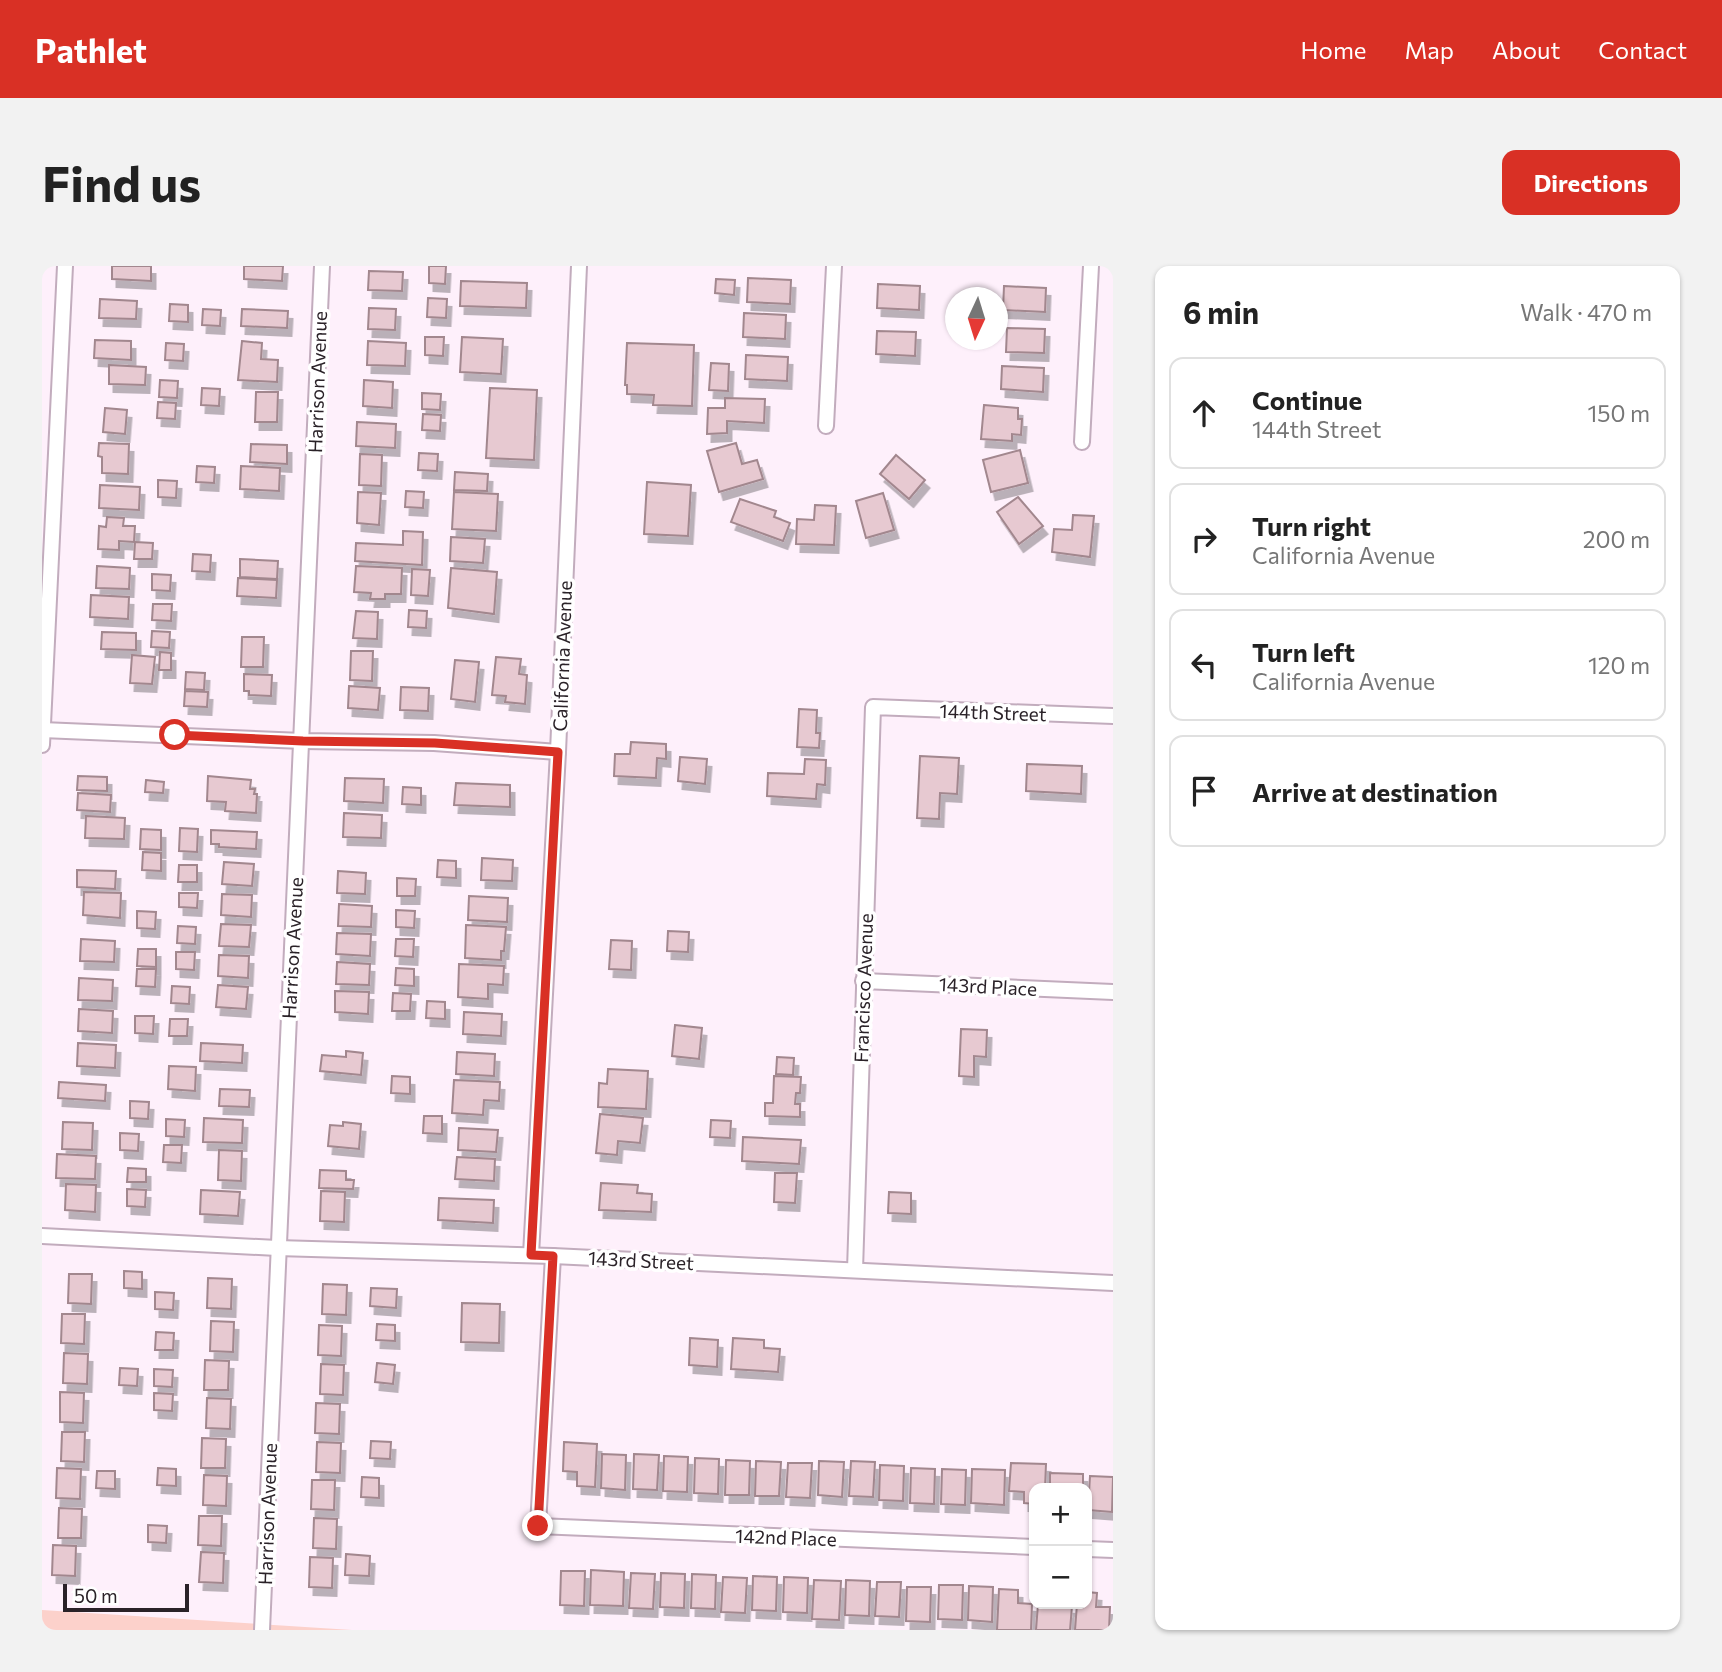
<!DOCTYPE html>
<meta charset="utf-8">
<style>
body{margin:0;font-family:Commissioner,sans-serif;background:#f2f2f2;color:#222}
.controls{position:absolute;right:21px;bottom:21px;display:grid;overflow:hidden;border-radius:14px;box-shadow:0 2px 5px #0004}
.controls button{width:63px;height:63px;display:grid;place-items:center;padding:0;border:0;border-bottom:2px solid #e0e0e0;background:#fff;color:#222;font:35px sans-serif}
.compass{position:absolute;left:903px;top:21px;width:63px;height:63px;border-radius:50%;background:#fff;box-shadow:0 2px 5px #0004;rotate:184deg}
.scale{position:absolute;left:21px;bottom:18px;width:126px;box-sizing:border-box;padding-left:7px;border:4px solid #2a2228;border-top:0;font-size:19px;line-height:24px;white-space:nowrap;color:#2a2228;-webkit-text-stroke:5px #fff;paint-order:stroke}
.stop{position:absolute;width:21px;height:21px;margin:-16px;border:5px solid #d93025;border-radius:50%;background:#fff}
.stop.end{background:#d93025;border-color:#fff;box-shadow:0 2px 7px #0008}
.list{margin:0;padding:0;list-style:none}
h2{display:flex;justify-content:space-between;align-items:center;height:91px;margin:0;padding:0 28px;font-size:30px}
h2 small{font-size:23px;font-weight:400;color:#767676}
.list li{display:grid;grid-template-columns:46px 1fr auto;gap:21px;align-items:center;box-sizing:border-box;height:112px;margin:0 14px 14px;padding:0 14px;border:2px solid #e0e0e0;border-radius:14px}
.list b{display:block;font-size:26px;white-space:nowrap}
.list p{margin:0;font-size:23px;white-space:nowrap;color:#767676}
.list em{font-size:23px;font-style:normal;color:#767676}
.icon{flex:none;width:38px;height:38px;fill:none;stroke:currentColor;stroke-width:2;stroke-linecap:round;stroke-linejoin:round}
.map{position:relative;flex:none;width:1071px;height:1364px;overflow:hidden;border-radius:14px}
header{display:flex;align-items:center;gap:42px;box-sizing:border-box;height:98px;padding:0 35px;background:#d93025;color:#fff}
header strong{font-size:33px}
nav{display:flex;gap:38px;margin-inline-start:auto;font-size:24px}
.intro{display:flex;align-items:center;justify-content:space-between;box-sizing:border-box;height:168px;padding:0 42px}
h1{margin:0;font-size:49px}
.button{padding:18px 32px;border-radius:14px;background:#d93025;color:#fff;font-size:24px;font-weight:700}
main{display:flex;gap:42px;padding:0 42px}
aside{flex:1;background:#fff;border-radius:14px;box-shadow:0 2px 5px #0004}
.map>svg:first-child{display:block}
</style>
<header>
<strong>Pathlet</strong>
<nav><a>Home</a><a>Map</a><a>About</a><a>Contact</a></nav>
</header>
<div class="intro"><h1>Find us</h1><a class="button">Directions</a></div>
<main>
<div class="map">
<svg width="1071" height="1364" viewBox="0 0 1071 1364">
<defs>
<filter id="shadow"><feDropShadow dx="4.5" dy="8" stdDeviation="0" flood-color="#0004"/></filter>
</defs>
<rect width="100%" height="100%" fill="#fef0fb"/>
<!-- green -->
<path fill="#fcd1cb" d="M0,1344L310,1364H0Z"/>
<!-- building -->
<g fill="#e7c9d1" stroke="#a2878e" stroke-width="2" filter="url(#shadow)">
<path d="M70,0H109V15L70,13Z"/>
<path d="M202,0H241L240,15L202,13Z"/>
<path d="M387,0H404L403,18L387,17Z"/>
<path d="M327,5L361,6L360,25L326,24Z"/>
<path d="M706,12L749,14L748,38L705,36Z"/>
<path d="M674,13L693,14L692,29L673,27Z"/>
<path d="M419,15L485,17L484,42L418,40Z"/>
<path d="M836,18L878,20L877,44L835,42Z"/>
<path d="M962,20L1004,22L1003,46L961,44Z"/>
<path d="M386,32L405,33L404,52L385,51Z"/>
<path d="M58,33L95,35L94,53L57,52Z"/>
<path d="M128,38L146,39V56L127,55Z"/>
<path d="M327,42L354,43L353,64L326,63Z"/>
<path d="M161,43L179,44L178,60L160,59Z"/>
<path d="M200,43L246,45L245,62L199,60Z"/>
<path d="M702,47L744,49L743,73L701,71Z"/>
<path d="M965,62L1003,63L1002,87L964,86Z"/>
<path d="M835,65L874,66L873,90L834,88Z"/>
<path d="M383,71H402L401,90L383,89Z"/>
<path d="M420,71L461,73L459,108L418,106Z"/>
<path d="M53,74L89,75V94L52,92Z"/>
<path d="M200,75L220,77L219,93L236,94L235,116L196,114Z"/>
<path d="M326,75L364,77L363,100L325,99Z"/>
<path d="M124,77L142,78L141,95L123,94Z"/>
<path d="M585,77L652,79L650,140L611,139L612,129L585,128V119H583Z"/>
<path d="M704,89L746,91L745,115L703,113Z"/>
<path d="M669,97L687,98L686,125L667,124Z"/>
<path d="M67,99L104,101L103,119L67,118Z"/>
<path d="M960,100L1002,102L1001,126L959,123Z"/>
<path d="M118,114L136,115L135,132L117,131Z"/>
<path d="M322,114L351,116L350,142L321,140Z"/>
<path d="M160,122L178,123L177,140L159,139Z"/>
<path d="M448,122L495,124L492,194L444,192Z"/>
<path d="M214,126H236L235,156H213Z"/>
<path d="M380,127L399,128L398,144L380,143Z"/>
<path d="M683,132L723,133L722,157L685,155V167L665,168L666,142H683Z"/>
<path d="M116,136L134,137L133,153L115,152Z"/>
<path d="M942,139L976,142V153H980L979,169L970,168V175L939,173Z"/>
<path d="M63,142L85,144L83,168L61,166Z"/>
<path d="M381,148L399,149L398,165L380,164Z"/>
<path d="M315,156L354,158L353,182L314,180Z"/>
<path d="M57,177L87,178L86,208L60,207V191L56,190Z"/>
<path d="M694,177L700,198L715,194L721,213L677,226L665,185Z"/>
<path d="M209,178L245,179V198L208,196Z"/>
<path d="M978,184L986,217L949,226L941,194Z"/>
<path d="M377,187L396,188L395,205L376,204Z"/>
<path d="M318,188L340,189L339,220L317,219Z"/>
<path d="M854,189L883,214L867,233L838,208Z"/>
<path d="M155,200L173,201L172,217L154,216Z"/>
<path d="M199,200L238,202L237,225L198,223Z"/>
<path d="M413,206L446,208L445,225L412,224Z"/>
<path d="M116,214L135,215L134,232L116,231Z"/>
<path d="M605,216L649,219L646,270L602,268Z"/>
<path d="M58,219L98,221L97,244L57,242Z"/>
<path d="M364,225L382,226L381,242L363,241Z"/>
<path d="M316,226L339,227L337,259L315,257Z"/>
<path d="M412,226L456,228L454,265L410,263Z"/>
<path d="M841,227L852,264L824,272L814,235Z"/>
<path d="M976,231L1001,260L977,278L955,246Z"/>
<path d="M698,233L734,245L732,251L748,257L741,275L689,256Z"/>
<path d="M773,239L794,240L792,279L754,278L755,253L772,254Z"/>
<path d="M1031,249L1052,250L1048,291L1010,286L1012,263L1030,264Z"/>
<path d="M65,251L82,252L81,260H93L92,276L77,275V284L56,283L57,260L64,261Z"/>
<path d="M361,265L381,266L380,299L313,295L314,277L361,279Z"/>
<path d="M409,271L443,273L441,297L408,295Z"/>
<path d="M93,276L111,277L110,293H92Z"/>
<path d="M151,288L169,289L168,306L150,305Z"/>
<path d="M198,293L236,295L235,313L198,311Z"/>
<path d="M55,300L88,302L87,323L54,322Z"/>
<path d="M314,300L360,302L359,328H343V333H328L329,327L312,326Z"/>
<path d="M409,302L455,306L452,348L406,342Z"/>
<path d="M370,303L388,304L386,330L369,329Z"/>
<path d="M110,308L129,309L128,325L110,324Z"/>
<path d="M196,312L235,314L234,332L195,330Z"/>
<path d="M49,329L87,331L86,353L48,351Z"/>
<path d="M111,338H130L129,355L110,354Z"/>
<path d="M367,344L385,345L384,362L366,361Z"/>
<path d="M314,345L336,346L335,373L311,372Z"/>
<path d="M110,365L128,366L127,382L109,381Z"/>
<path d="M60,366L94,367V384L59,383Z"/>
<path d="M200,371H222L221,401H199Z"/>
<path d="M309,385H331L330,415L308,414Z"/>
<path d="M118,386L129,387V404H117Z"/>
<path d="M90,389L113,391L110,418L88,417Z"/>
<path d="M454,391L479,393L477,408L485,409L483,438L463,436L464,430L450,429Z"/>
<path d="M413,394L437,396L433,436L409,433Z"/>
<path d="M144,406L163,407L162,424L143,423Z"/>
<path d="M202,408L230,409L229,430L207,429V425H202Z"/>
<path d="M307,420L338,422L336,444L306,442Z"/>
<path d="M359,421L387,422L386,445L358,444Z"/>
<path d="M143,425L166,426L165,441L142,440Z"/>
<path d="M757,443L775,444L774,467H778L777,482L755,481Z"/>
<path d="M589,476L624,478V493L615,492L614,512L572,510L573,488H588Z"/>
<path d="M878,490L917,492L915,528L898,527L897,553L875,552Z"/>
<path d="M638,491L665,493L663,518L636,515Z"/>
<path d="M763,493L784,494L783,519L775,518L774,533L725,530L726,507L762,508Z"/>
<path d="M985,498L1040,500L1039,528L984,525Z"/>
<path d="M36,510L65,511V525L35,524Z"/>
<path d="M166,510L209,514L208,523H213L212,528H215L214,547L183,545L184,536L165,535Z"/>
<path d="M303,512L342,513L341,537L302,535Z"/>
<path d="M104,514L122,516L121,527L103,526Z"/>
<path d="M414,517L468,519V541L412,539Z"/>
<path d="M361,521L379,522V539L360,538Z"/>
<path d="M36,527L69,529L68,546L35,544Z"/>
<path d="M302,547L340,549L339,572L301,571Z"/>
<path d="M44,550L83,552L82,573L43,572Z"/>
<path d="M138,562L156,563L155,586L137,585Z"/>
<path d="M99,563L119,564V584L98,583Z"/>
<path d="M169,564L215,566L214,583L177,581V578H169Z"/>
<path d="M101,586L119,587V605L100,604Z"/>
<path d="M440,592L471,594L470,615L439,614Z"/>
<path d="M396,594L414,595V612L395,611Z"/>
<path d="M182,596L212,598L210,620L180,618Z"/>
<path d="M137,599H155V616H136Z"/>
<path d="M35,604L74,605L73,623L35,621Z"/>
<path d="M296,605L324,607L323,628L295,627Z"/>
<path d="M355,612L374,613L373,630H355Z"/>
<path d="M42,626L79,627L78,652L41,649Z"/>
<path d="M137,627H156L155,642L137,641Z"/>
<path d="M180,628L210,629L209,651L179,649Z"/>
<path d="M427,630L466,632L465,656L426,654Z"/>
<path d="M297,638L330,640L329,661L296,660Z"/>
<path d="M354,644L373,645L372,662L354,661Z"/>
<path d="M95,645L114,646L113,663L95,662Z"/>
<path d="M179,658L209,659L207,681L177,680Z"/>
<path d="M424,659L464,661L462,685H459V694L423,692Z"/>
<path d="M136,660L154,661L153,678L135,677Z"/>
<path d="M626,665L647,666L646,686L625,685Z"/>
<path d="M295,667L329,668L328,690L294,688Z"/>
<path d="M39,673L73,675L72,696L38,695Z"/>
<path d="M354,673H372L371,691L353,690Z"/>
<path d="M569,674L590,675L589,704L567,703Z"/>
<path d="M96,683H114V701L95,700Z"/>
<path d="M134,686H153L152,704L134,703Z"/>
<path d="M177,689L207,690L206,712L176,710Z"/>
<path d="M295,696L328,698L327,719L294,718Z"/>
<path d="M417,698L462,700L461,719L446,718V733L416,731Z"/>
<path d="M354,702L372,703V720L353,719Z"/>
<path d="M95,703H114L113,721L94,720Z"/>
<path d="M37,712L71,714L70,735L36,734Z"/>
<path d="M176,719L206,721L204,743L174,741Z"/>
<path d="M130,720L148,721L147,738L129,737Z"/>
<path d="M293,725L327,726L326,748L293,746Z"/>
<path d="M351,727L369,728L368,745H350Z"/>
<path d="M385,735L403,736V753L384,752Z"/>
<path d="M37,743L71,745L70,767L36,765Z"/>
<path d="M422,746L460,748L459,770L421,768Z"/>
<path d="M93,750H112L111,768L93,767Z"/>
<path d="M128,753H146L145,770H127Z"/>
<path d="M633,759L660,762L657,793L630,790Z"/>
<path d="M919,763L945,764L944,791L932,790V811L917,810Z"/>
<path d="M36,777L74,779L73,802L35,800Z"/>
<path d="M159,777L201,779L200,797L158,795Z"/>
<path d="M304,785L321,787L319,809L278,805L280,789L304,791Z"/>
<path d="M415,786L453,788L452,810L414,808Z"/>
<path d="M735,791L752,792L751,809L734,808Z"/>
<path d="M127,800L154,801L153,825L126,823Z"/>
<path d="M566,803L606,805L604,843L556,841L557,817L565,818Z"/>
<path d="M350,810L368,811V828L349,827Z"/>
<path d="M732,810L759,811L758,827H754L753,838H758V851L723,850V837H731Z"/>
<path d="M412,814L458,816L457,835L442,834L441,849L410,847Z"/>
<path d="M17,816L64,819L63,835L16,832Z"/>
<path d="M178,823L208,824L207,841L177,840Z"/>
<path d="M88,835L107,836L106,853L88,852Z"/>
<path d="M558,848L601,852L598,877L576,875L575,889L554,887Z"/>
<path d="M382,850H400V868L381,867Z"/>
<path d="M162,852L201,854L200,877L161,876Z"/>
<path d="M124,853L143,854L142,871L124,870Z"/>
<path d="M669,854L689,855L688,872L668,871Z"/>
<path d="M21,856L51,857L50,884L20,883Z"/>
<path d="M301,856L319,858L317,883L286,880L288,859L301,860Z"/>
<path d="M417,862L456,864L454,886L416,884Z"/>
<path d="M78,867L97,868L96,885L78,884Z"/>
<path d="M701,871L759,874L757,898L700,895Z"/>
<path d="M122,879H140L139,897L121,896Z"/>
<path d="M177,884L200,885L199,915L176,914Z"/>
<path d="M15,888L54,890L53,913L14,912Z"/>
<path d="M415,891L453,893L452,915L413,913Z"/>
<path d="M86,902L104,903V916H85Z"/>
<path d="M278,904L304,905V914H312L311,923L277,922Z"/>
<path d="M733,907H755L753,937L732,936Z"/>
<path d="M559,917L596,919L595,927L610,928L609,946L557,944Z"/>
<path d="M24,918L54,919L53,946L23,944Z"/>
<path d="M85,923L104,924L103,941L85,940Z"/>
<path d="M159,924L198,926L196,950L158,948Z"/>
<path d="M279,925L303,926L302,956L278,955Z"/>
<path d="M847,926L869,927V948L846,947Z"/>
<path d="M397,932L452,934L451,957L396,954Z"/>
<path d="M82,1005L100,1006V1023L82,1022Z"/>
<path d="M27,1008H50L49,1038L26,1037Z"/>
<path d="M166,1012L190,1013L189,1043L165,1042Z"/>
<path d="M281,1018L305,1019L304,1049L280,1048Z"/>
<path d="M329,1022L355,1023L354,1042L328,1040Z"/>
<path d="M113,1026L132,1027L131,1044L113,1043Z"/>
<path d="M420,1037L458,1038L457,1077L419,1076Z"/>
<path d="M20,1048H43L42,1078L19,1077Z"/>
<path d="M169,1055L192,1056L191,1086L168,1085Z"/>
<path d="M335,1058L353,1059V1075L334,1074Z"/>
<path d="M277,1059L300,1060L299,1090L276,1089Z"/>
<path d="M114,1066L132,1067L131,1084H113Z"/>
<path d="M648,1072L676,1074L675,1101L647,1099Z"/>
<path d="M691,1072L722,1074V1082L738,1083L736,1106L689,1103Z"/>
<path d="M22,1087L46,1088L45,1118L21,1117Z"/>
<path d="M163,1094L187,1095L186,1124H162Z"/>
<path d="M335,1097L353,1099L351,1118L333,1116Z"/>
<path d="M279,1098L302,1099L301,1129L278,1128Z"/>
<path d="M78,1102L96,1103L95,1120L77,1119Z"/>
<path d="M112,1103L131,1104L130,1121L112,1120Z"/>
<path d="M18,1126L42,1127L41,1157L18,1156Z"/>
<path d="M112,1127L131,1128L130,1145L112,1144Z"/>
<path d="M165,1132L189,1133L188,1163L164,1162Z"/>
<path d="M274,1137L298,1138L297,1168L273,1167Z"/>
<path d="M20,1166H43L42,1196L19,1195Z"/>
<path d="M160,1172L184,1173L183,1202H159Z"/>
<path d="M329,1175L349,1176L348,1193L328,1192Z"/>
<path d="M275,1176L299,1177L298,1207L274,1206Z"/>
<path d="M522,1176L555,1178L553,1221L535,1220V1206L521,1205Z"/>
<path d="M560,1188L584,1189L583,1224L559,1222Z"/>
<path d="M592,1188L617,1189L615,1224L591,1223Z"/>
<path d="M622,1190L646,1191L645,1226L621,1225Z"/>
<path d="M653,1192L677,1193L676,1228L652,1227Z"/>
<path d="M684,1194L708,1195L707,1229H683Z"/>
<path d="M714,1195L739,1196L737,1230H713Z"/>
<path d="M777,1195L802,1196L800,1231L776,1229Z"/>
<path d="M809,1195L833,1196L831,1231L807,1230Z"/>
<path d="M746,1197H770L768,1232L744,1231Z"/>
<path d="M969,1197L1004,1198L1003,1222H992V1238L982,1237V1226L967,1225Z"/>
<path d="M838,1199L862,1200L861,1235L837,1234Z"/>
<path d="M15,1202L39,1203L38,1233L14,1232Z"/>
<path d="M116,1202L134,1203V1220L115,1219Z"/>
<path d="M869,1202L893,1203L892,1238L868,1237Z"/>
<path d="M900,1203L924,1204L923,1239L899,1238Z"/>
<path d="M930,1203L963,1204L962,1239L929,1237Z"/>
<path d="M55,1205H73V1223L54,1222Z"/>
<path d="M1008,1207L1041,1208V1222H1008Z"/>
<path d="M162,1209L185,1210L184,1240L161,1239Z"/>
<path d="M1048,1210L1071,1211L1070,1246L1046,1244Z"/>
<path d="M320,1211L337,1212V1232L319,1231Z"/>
<path d="M270,1214H293L292,1244L269,1243Z"/>
<path d="M17,1242L40,1243L39,1272H16Z"/>
<path d="M157,1250H180L179,1280L156,1279Z"/>
<path d="M272,1252L295,1253L294,1283L271,1282Z"/>
<path d="M106,1259L125,1260L124,1277L106,1276Z"/>
<path d="M11,1279L34,1280L33,1310L10,1309Z"/>
<path d="M159,1286L182,1287L181,1317L157,1316Z"/>
<path d="M304,1288L328,1290L327,1310L303,1309Z"/>
<path d="M268,1291L291,1292L290,1322L267,1321Z"/>
<path d="M549,1304L582,1306L581,1340L548,1339Z"/>
<path d="M519,1305H543L542,1340L518,1339Z"/>
<path d="M589,1307L613,1308L611,1343L587,1342Z"/>
<path d="M619,1307L643,1308L642,1342L618,1341Z"/>
<path d="M650,1308L674,1309L673,1343L649,1342Z"/>
<path d="M711,1310L735,1311L734,1345L710,1344Z"/>
<path d="M681,1311L705,1312L703,1347L679,1346Z"/>
<path d="M742,1311L766,1312L765,1347L741,1346Z"/>
<path d="M772,1314L799,1315L797,1354L770,1353Z"/>
<path d="M804,1314L828,1315L827,1350L803,1349Z"/>
<path d="M835,1316H859L857,1351L833,1350Z"/>
<path d="M897,1319H921L920,1354L896,1353Z"/>
<path d="M927,1320L951,1321L950,1356L926,1354Z"/>
<path d="M865,1321H889L888,1356L864,1355Z"/>
<path d="M957,1323L976,1324V1337L990,1338L989,1364H955Z"/>
<path d="M1045,1326L1055,1327L1054,1341H1068L1067,1364H1033L1035,1338H1045Z"/>
<path d="M996,1338L1030,1340L1028,1364H994Z"/>
</g>
<g fill="none" stroke-linecap="round" stroke-linejoin="round">
<!-- street casing -->
<g stroke="#c2acbd" stroke-width="18">
<g id="street">
<path d="M784,160L792,0"/>
<path d="M1040,176L1049,0"/>
<path d="M0,464L261,475L392,477L516,486"/>
<path d="M0,479L23,0"/>
<path d="M821,715L1071,726"/>
<path d="M0,970L235,982L511,990L1071,1017"/>
<path d="M489,989L516,486L537,0"/>
<path d="M511,990L496,1260L992,1281"/>
<path d="M813,1004L831,441L1071,450"/>
<path d="M1045,1283L1071,1284"/>
<path d="M220,1364C238,909 262,455 280,0"/>
</g>
</g>
<!-- street -->
<use href="#street" stroke="#fff" stroke-width="14"/>
</g>
<g fill="none" stroke-linecap="round" stroke-linejoin="round">
<!-- route -->
<path stroke="#d93025" stroke-width="9" d="M133,469L261,475L393,477L516,486L489,989L511,990L496,1260"/>
</g>
<g text-anchor="middle" dominant-baseline="central" stroke-width="7" stroke-linejoin="round" paint-order="stroke">
<!-- street labels -->
<g font-size="19" fill="#2a2228" stroke="#fff">
<text transform="translate(275 116) rotate(-88)">Harrison Avenue</text>
<text transform="translate(520 390) rotate(-88)">California Avenue</text>
<text transform="translate(951 446) rotate(2)">144th Street</text>
<text transform="translate(250 682) rotate(-87)">Harrison Avenue</text>
<text transform="translate(946 720) rotate(3)">143rd Place</text>
<text transform="translate(821 722) rotate(-88)">Francisco Avenue</text>
<text transform="translate(599 994) rotate(3)">143rd Street</text>
<text transform="translate(225 1248) rotate(-88)">Harrison Avenue</text>
<text transform="translate(744 1271) rotate(2)">142nd Place</text>
</g>
</g>
</svg>
<div class="controls">
<button>+</button>
<button>−</button>
</div>
<svg class="compass" viewBox="-18 -18 36 36"><path d="M0-13l5 13h-10z" fill="#e53935"/><path d="M0 13l5-13h-10z" fill="#767676"/></svg>
<div class="scale">50 m</div>
<div class="stop" style="left:133px;top:469px"></div>
<div class="stop end" style="left:496px;top:1260px"></div>
</div>
<aside>
<h2>6 min<small>Walk · 470 m</small></h2>
<ul class="list">
<li><svg class="icon" aria-label="ahead" viewBox="0 0 24 24"><path d="M12 20V5M6 11l6-6 6 6"/></svg><div><b>Continue</b><p>144th Street</p></div><em>150 m</em></li>
<li><svg class="icon" aria-label="right" viewBox="0 0 24 24"><path d="M7 20v-9h11M14 6l5 5-5 5"/></svg><div><b>Turn right</b><p>California Avenue</p></div><em>200 m</em></li>
<li><svg class="icon" aria-label="left" viewBox="0 0 24 24"><path d="M17 20v-9H6M10 6l-5 5 5 5"/></svg><div><b>Turn left</b><p>California Avenue</p></div><em>120 m</em></li>
<li><svg class="icon" aria-label="arrive" viewBox="0 0 24 24"><path d="M6 21V4h12l-3 4 3 4H6"/></svg><div><b>Arrive at destination</b></div></li>
</ul>
</aside>
</main>
